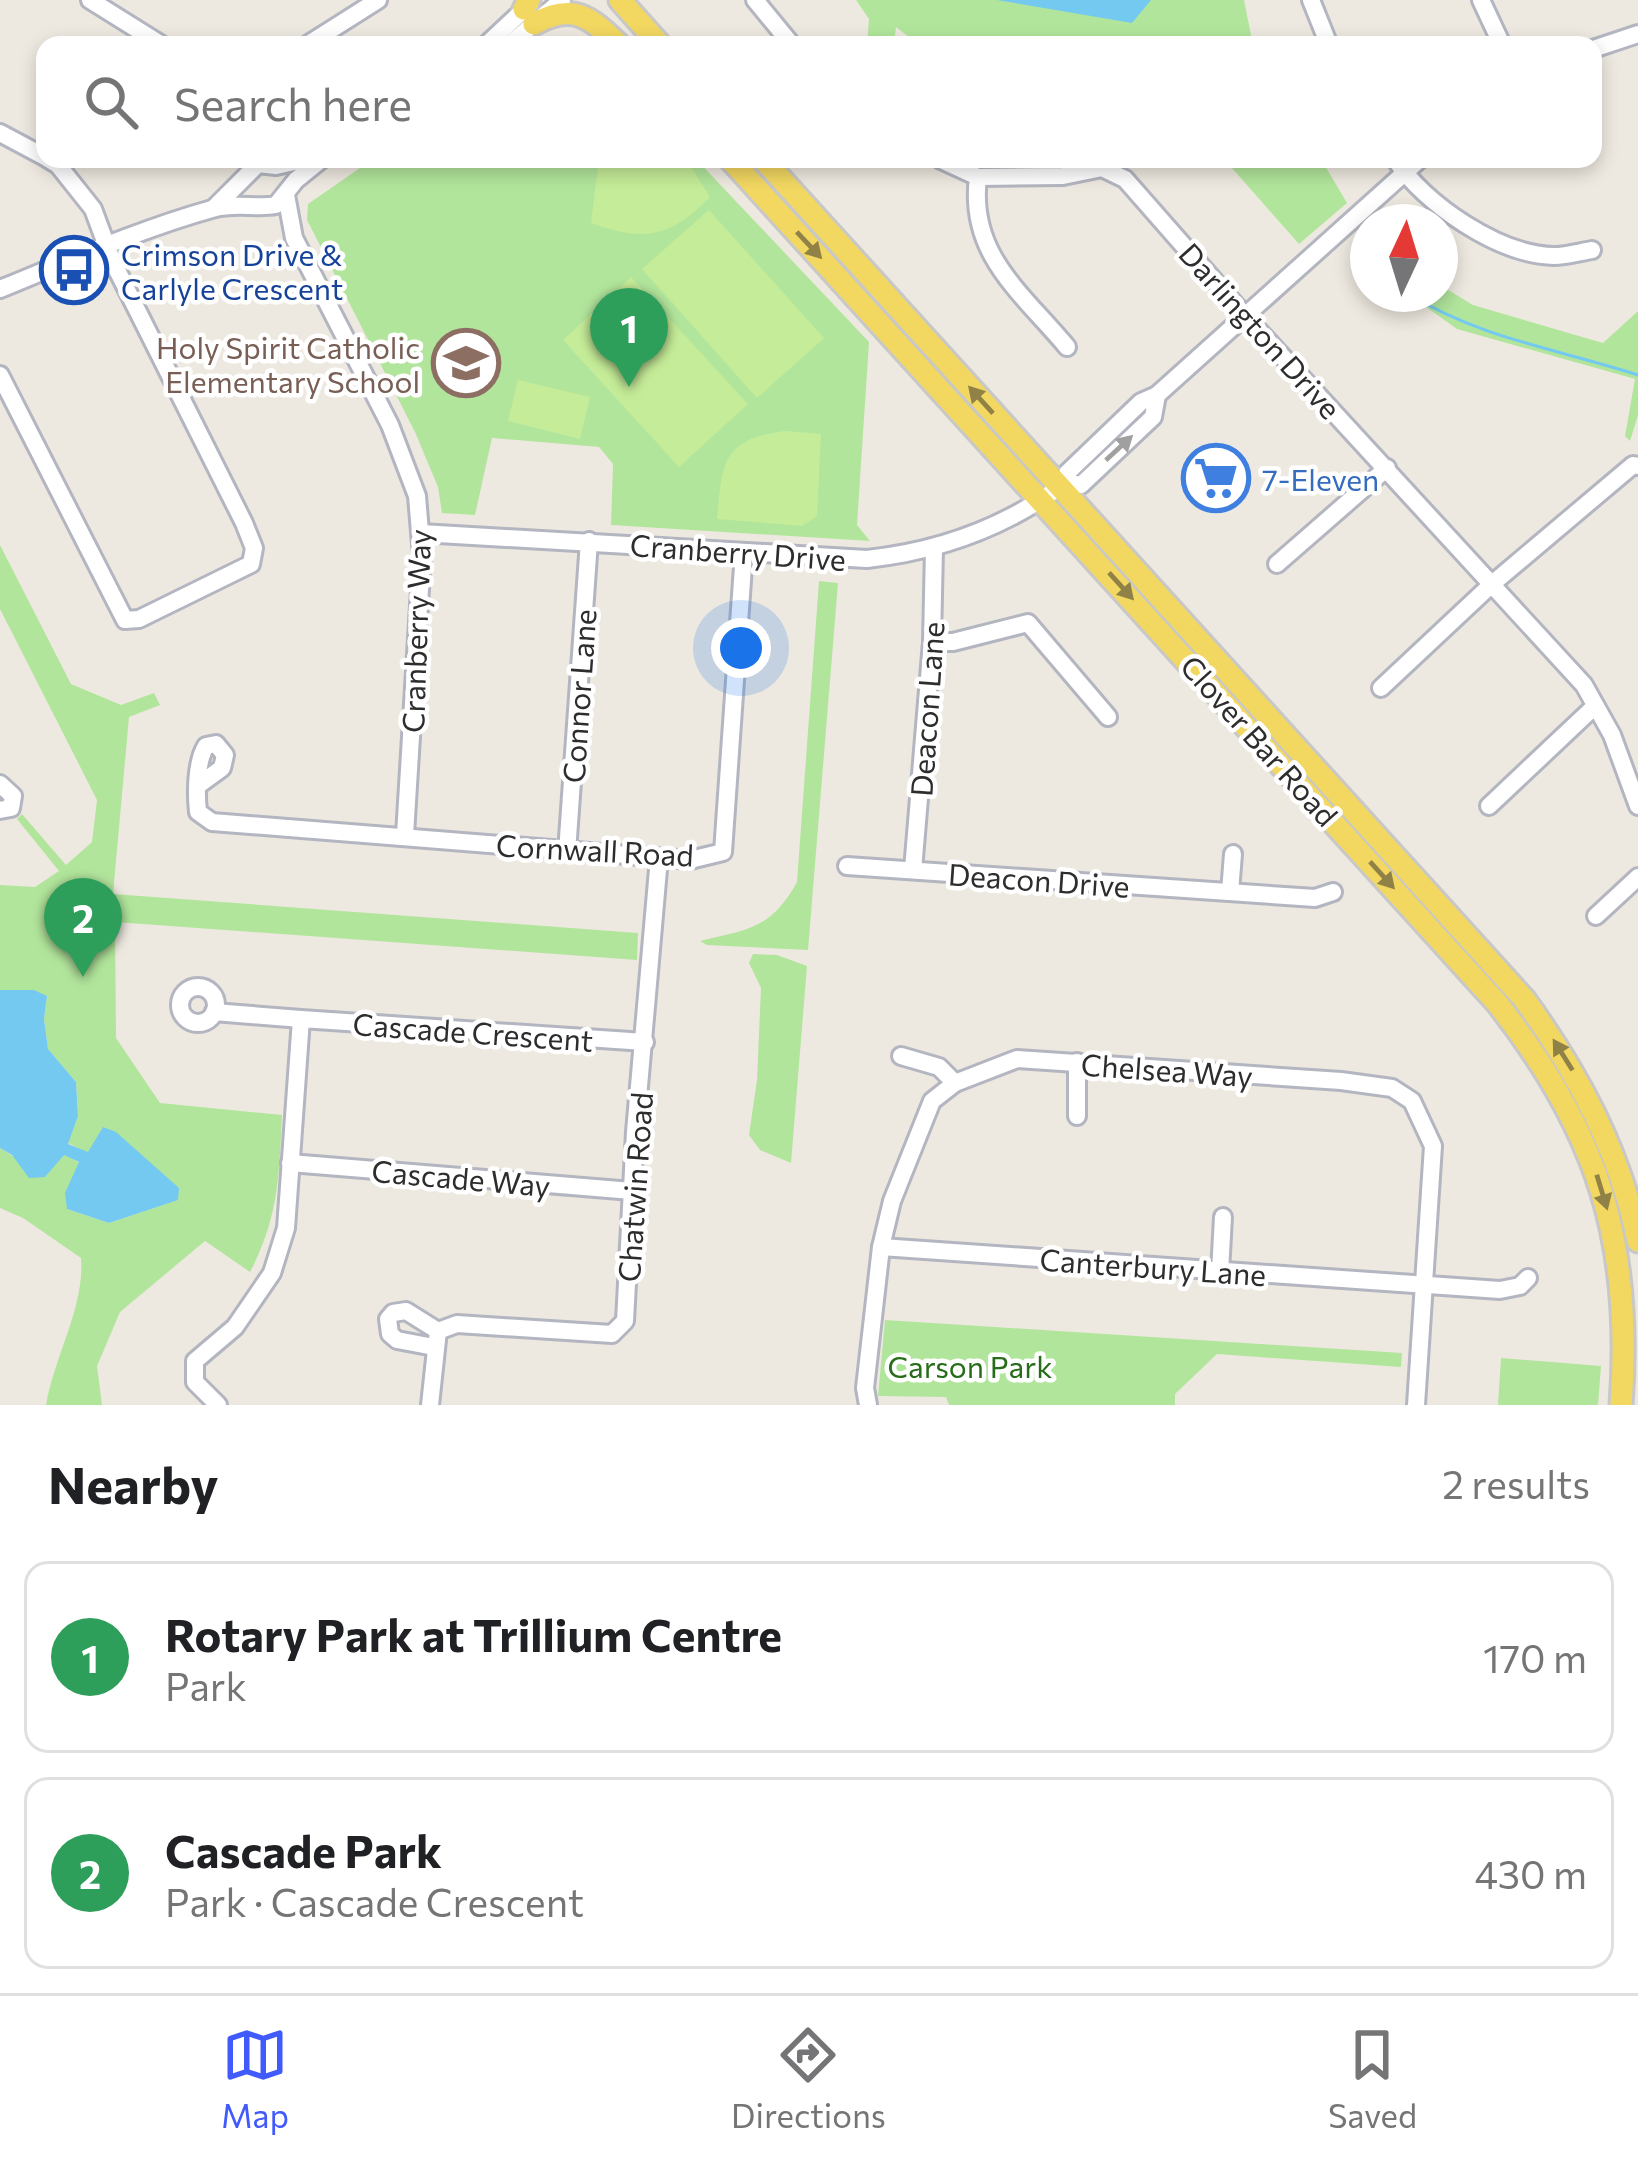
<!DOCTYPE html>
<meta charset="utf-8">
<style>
body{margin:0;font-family:Commissioner,sans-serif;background:#f2f2f2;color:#202124}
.compass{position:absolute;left:1350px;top:204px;width:108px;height:108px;border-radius:50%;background:#fff;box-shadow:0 6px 18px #0003;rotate:4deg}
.you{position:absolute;left:741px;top:648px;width:42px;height:42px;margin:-30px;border:9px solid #fff;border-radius:50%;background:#1a73e8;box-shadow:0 0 0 18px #1a73e833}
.badge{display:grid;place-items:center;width:78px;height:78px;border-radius:50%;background:#405afc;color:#fff;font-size:39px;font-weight:700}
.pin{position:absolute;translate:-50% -99px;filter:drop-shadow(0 3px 6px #0008)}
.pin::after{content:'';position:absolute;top:63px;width:42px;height:36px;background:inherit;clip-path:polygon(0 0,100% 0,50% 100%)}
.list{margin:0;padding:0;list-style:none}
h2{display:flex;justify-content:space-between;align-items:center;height:156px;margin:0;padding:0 48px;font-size:51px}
h2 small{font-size:39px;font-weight:400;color:#757577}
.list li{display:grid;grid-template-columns:78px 1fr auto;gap:36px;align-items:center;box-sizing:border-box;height:192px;margin:0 24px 24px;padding:0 24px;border:3px solid #e0e0e0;border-radius:24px}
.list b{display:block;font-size:45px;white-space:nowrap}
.list p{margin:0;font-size:39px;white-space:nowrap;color:#757577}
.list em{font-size:39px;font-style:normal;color:#757577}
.icon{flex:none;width:66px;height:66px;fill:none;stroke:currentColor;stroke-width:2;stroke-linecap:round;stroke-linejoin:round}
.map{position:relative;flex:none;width:1638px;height:1405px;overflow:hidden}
.search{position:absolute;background:#fff;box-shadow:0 6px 18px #0003;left:36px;right:36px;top:36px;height:132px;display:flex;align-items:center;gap:30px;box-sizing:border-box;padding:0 42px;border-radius:24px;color:#757577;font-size:45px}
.sheet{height:588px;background:#fff}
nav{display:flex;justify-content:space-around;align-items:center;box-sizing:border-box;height:168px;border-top:3px solid #e0e0e0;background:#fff;font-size:33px;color:#757577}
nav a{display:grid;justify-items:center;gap:6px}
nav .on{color:#405afc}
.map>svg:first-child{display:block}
</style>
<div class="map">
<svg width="1638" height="1405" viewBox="0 0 1638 1405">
<rect width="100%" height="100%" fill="#eee9e0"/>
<!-- green -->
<g fill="#b2e59c">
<path d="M856,0H1244L1253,45H919L896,27L894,45H867L869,19Z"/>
<path d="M373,159H696L869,342L857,525L870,541L611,525L613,464L599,447L492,438L475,515L442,513L438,487L415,432L307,220L308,204Z"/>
<path d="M1224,159H1321L1347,203L1299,244Z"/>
<path d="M1440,285L1473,305L1603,343L1638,311V415L1630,441L1625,436L1635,379L1457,329L1408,294H1440Z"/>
<path d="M0,545L71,684L121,705L154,693L160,705L129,717L113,894L638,933L637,960L115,922L116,1038L160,1103L282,1115C279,1175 279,1217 250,1272L205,1241L120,1312L97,1366L102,1405H46C54,1357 85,1306 81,1258L23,1218L0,1208V1148L45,1177L64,1154L80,1163L67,1209L109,1223L177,1200L179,1188L103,1128L88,1153L68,1143L78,1116L76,1082L48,1049L44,1019L47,996L0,990V885L35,887L59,871L17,819L22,814L66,865L92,842L97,800L0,609Z"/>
<path d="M819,581L838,583L808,950L707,945L700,941C749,929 771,929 797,882Z"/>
<path d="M753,954L777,955L807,966L791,1163L760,1150L749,1135L757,1080L761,988L749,963Z"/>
<path d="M885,1320L1402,1353L1401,1367L1217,1354L1175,1394V1405H949L946,1397L878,1396Z"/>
<path d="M1501,1358L1601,1366L1598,1405H1498Z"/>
</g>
<!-- pitch -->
<g fill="#c5ec98">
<path d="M599,159H686L710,197C670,238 644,242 591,223Z"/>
<path d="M709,210L824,338L757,398L642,269Z"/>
<path d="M631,277L748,404L679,467L563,340Z"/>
<path d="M518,380L590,397L580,439L508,421Z"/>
<path d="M785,431L821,434L817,516L802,526L717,519C722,463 722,439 785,431Z"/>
</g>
<!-- water -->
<g fill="#73c9f0">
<path d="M997,0H1151L1132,23Z"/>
<path d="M0,990H34L47,996L44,1019L48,1049L76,1082L78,1116L68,1144L88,1152L103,1127L116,1132L179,1188L178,1200L109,1223L67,1209L65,1193L79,1162L64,1155L45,1177L29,1178L12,1155L0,1148Z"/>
</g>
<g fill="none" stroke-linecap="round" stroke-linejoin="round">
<!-- stream -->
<g stroke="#73c9f0" stroke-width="3">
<path d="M1356,262L1368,268"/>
<path d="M1409,294C1479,338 1561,350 1638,375"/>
</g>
<!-- minor casing -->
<g stroke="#b3b5c0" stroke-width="22">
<g id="minor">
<path d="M90,0L162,45"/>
<path d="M755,0L792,45"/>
<path d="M1311,0L1329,45"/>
<path d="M1481,0L1502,45"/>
<path d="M307,45L378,0"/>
<path d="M486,45L530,4"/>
<path d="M509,45L562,0"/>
<path d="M1593,49L1638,34"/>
<path d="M0,133L45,157"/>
<path d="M939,159L978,177L1063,176L1102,168L1125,179L1246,317L1584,685L1612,735L1638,806"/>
<path d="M1395,159C1424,204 1499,255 1554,256C1566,256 1580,252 1592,250"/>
<path d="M978,177C968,254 1021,292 1067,347"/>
<path d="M286,195L294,238L390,425L417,496L422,556L405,835"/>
<path d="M214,208L258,164L276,166L307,159"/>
<path d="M0,289C69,261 140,229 212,209C236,202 256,209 276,205L296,180L322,159"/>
<path d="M0,375L125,620L139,619L251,564L254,548L244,523L112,260L93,209L58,165L48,159"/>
<path d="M1066,482L1081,485L1153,417L1157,395"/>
<path d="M421,533L867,559C940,551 1007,527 1066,482L1067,473L1141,402L1157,395L1420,159"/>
<path d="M1277,564L1387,468"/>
<path d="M932,642H953L1028,623L1108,717"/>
<path d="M1381,688L1492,584L1633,465L1638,466"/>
<path d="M0,784L13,796L11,808L0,810"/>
<path d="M200,784L222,768L225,755L216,744L206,746C196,762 196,793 198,812L212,822L690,860L723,852L744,552"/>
<path d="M1489,806L1595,706"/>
<path d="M567,852L589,541"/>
<path d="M847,866L1315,898L1333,892"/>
<path d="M913,870L932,642L934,548"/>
<path d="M1230,892L1233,854"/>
<path d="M1596,916L1638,877"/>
<circle cx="198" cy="1005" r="18"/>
<path d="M214,1012L301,1019"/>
<path d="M901,1056L939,1067L955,1083"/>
<path d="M1077,1116V1062"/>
<path d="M290,1163L632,1191"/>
<path d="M881,1247L1500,1290L1520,1286L1528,1278"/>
<path d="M1220,1272L1223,1217"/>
<path d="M434,1347L397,1340L390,1334L388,1319L393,1313L406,1311L438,1331"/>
<path d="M218,1405L195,1382V1361L235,1327L272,1273L286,1228L301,1019L645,1042"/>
<path d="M430,1405L438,1331L457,1324L612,1334L625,1321L635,1132L659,858"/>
<path d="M868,1405L865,1388L881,1247L892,1201L932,1101L955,1083L1017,1059L1341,1081L1392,1088L1412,1101L1433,1146L1416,1405"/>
</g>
</g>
<!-- major casing -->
<g stroke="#c8c8c8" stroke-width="27">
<g id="major">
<path d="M620,0L660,45"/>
<path d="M524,9L529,0"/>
<path d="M534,24C573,2 590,17 619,45"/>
<path d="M730,159L1497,1003C1598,1131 1633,1243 1621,1405"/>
<path d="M763,159L1524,999C1577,1072 1620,1151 1638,1241"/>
</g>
</g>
<!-- minor -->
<use href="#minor" stroke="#fff" stroke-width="16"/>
<!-- major -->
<use href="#major" stroke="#f2d761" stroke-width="21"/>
</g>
<!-- one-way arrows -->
<defs><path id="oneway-solid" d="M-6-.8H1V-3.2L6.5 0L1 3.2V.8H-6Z" transform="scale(3)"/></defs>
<g fill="#908247">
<use href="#oneway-solid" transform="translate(809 245) rotate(47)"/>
<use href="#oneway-solid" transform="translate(981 400) rotate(-132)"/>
<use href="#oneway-solid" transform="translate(1121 586) rotate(48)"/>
<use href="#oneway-solid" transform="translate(1382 875) rotate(48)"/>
<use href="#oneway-solid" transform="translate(1563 1055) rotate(-122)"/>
<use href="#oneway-solid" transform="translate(1602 1192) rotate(73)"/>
</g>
<use fill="#a0a0a0" href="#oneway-solid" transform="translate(1119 448) rotate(-43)"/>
<!-- icons -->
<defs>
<g id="bus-ring" transform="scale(3.45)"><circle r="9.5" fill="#fff" stroke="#1a4fb4" stroke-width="1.5"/><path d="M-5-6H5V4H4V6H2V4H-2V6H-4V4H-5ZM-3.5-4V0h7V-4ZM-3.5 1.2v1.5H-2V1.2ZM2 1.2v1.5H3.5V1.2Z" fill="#1a4fb4"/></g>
<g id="school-ring" transform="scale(3.45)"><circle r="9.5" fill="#fff" stroke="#8d6e63" stroke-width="1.5"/><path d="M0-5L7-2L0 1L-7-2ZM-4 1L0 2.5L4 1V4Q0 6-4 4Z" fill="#8d6e63"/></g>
<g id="supermarket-ring" transform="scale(3.45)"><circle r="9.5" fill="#fff" stroke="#3f7fe0" stroke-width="1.5"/><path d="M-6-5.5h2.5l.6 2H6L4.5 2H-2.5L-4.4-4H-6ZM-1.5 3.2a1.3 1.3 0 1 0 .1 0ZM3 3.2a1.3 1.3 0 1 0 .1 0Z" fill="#3f7fe0"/></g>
</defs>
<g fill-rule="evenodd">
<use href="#bus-ring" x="74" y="270"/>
<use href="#school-ring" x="466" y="363"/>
<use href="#supermarket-ring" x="1216" y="478"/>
</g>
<g text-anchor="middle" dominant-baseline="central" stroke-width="9" stroke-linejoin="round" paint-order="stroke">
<!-- transit labels -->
<g font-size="30" fill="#164399" stroke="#fff" text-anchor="start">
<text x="121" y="253">Crimson Drive &amp;<tspan x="121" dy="34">Carlyle Crescent</tspan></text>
</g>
<!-- street labels -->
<g font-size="30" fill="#2d2d2d" stroke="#fff">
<text transform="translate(1261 330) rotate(48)">Darlington Drive</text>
<text transform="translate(738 551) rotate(4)">Cranberry Drive</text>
<text transform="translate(415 631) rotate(-88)">Cranberry Way</text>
<text transform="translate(578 696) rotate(-86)">Connor Lane</text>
<text transform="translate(926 709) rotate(-86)">Deacon Lane</text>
<text transform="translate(1260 740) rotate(48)">Clover Bar Road</text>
<text transform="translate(595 849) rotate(3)">Cornwall Road</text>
<text transform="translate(1039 879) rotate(4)">Deacon Drive</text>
<text transform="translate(473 1031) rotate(4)">Cascade Crescent</text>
<text transform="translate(1167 1069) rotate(4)">Chelsea Way</text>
<text transform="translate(461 1177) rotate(5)">Cascade Way</text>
<text transform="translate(634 1187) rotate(-86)">Chatwin Road</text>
<text transform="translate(1153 1266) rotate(4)">Canterbury Lane</text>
</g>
<!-- education labels -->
<g font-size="30" fill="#785e54" stroke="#fff" text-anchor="end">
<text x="420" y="346">Holy Spirit Catholic<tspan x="420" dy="34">Elementary School</tspan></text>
</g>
<!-- shop labels -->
<g font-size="30" fill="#366cbe" stroke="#fff" text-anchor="start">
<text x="1262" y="478">7-Eleven</text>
</g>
<!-- park labels -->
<g font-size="30" fill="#286d1a" stroke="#fff">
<text x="970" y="1365">Carson Park</text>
</g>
</g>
</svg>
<svg class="compass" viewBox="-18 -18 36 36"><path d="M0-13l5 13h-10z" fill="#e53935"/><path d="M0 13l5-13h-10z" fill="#757577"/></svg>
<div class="you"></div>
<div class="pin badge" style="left:629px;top:387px;background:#2e9e5b">1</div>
<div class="pin badge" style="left:83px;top:977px;background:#2e9e5b">2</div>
<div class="search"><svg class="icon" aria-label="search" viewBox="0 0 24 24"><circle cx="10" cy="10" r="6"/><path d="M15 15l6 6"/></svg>Search here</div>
</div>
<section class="sheet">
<h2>Nearby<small>2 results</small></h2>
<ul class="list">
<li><span class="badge" style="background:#2e9e5b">1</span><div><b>Rotary Park at Trillium Centre</b><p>Park</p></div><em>170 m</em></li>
<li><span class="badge" style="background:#2e9e5b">2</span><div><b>Cascade Park</b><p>Park · Cascade Crescent</p></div><em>430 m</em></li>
</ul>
</section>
<nav>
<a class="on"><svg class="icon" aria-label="map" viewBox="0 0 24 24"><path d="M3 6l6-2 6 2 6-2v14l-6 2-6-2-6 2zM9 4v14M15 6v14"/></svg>Map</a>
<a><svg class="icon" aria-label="directions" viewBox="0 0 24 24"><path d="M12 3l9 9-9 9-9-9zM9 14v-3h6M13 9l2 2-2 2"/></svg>Directions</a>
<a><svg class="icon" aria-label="saved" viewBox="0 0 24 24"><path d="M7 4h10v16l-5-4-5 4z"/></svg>Saved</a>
</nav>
